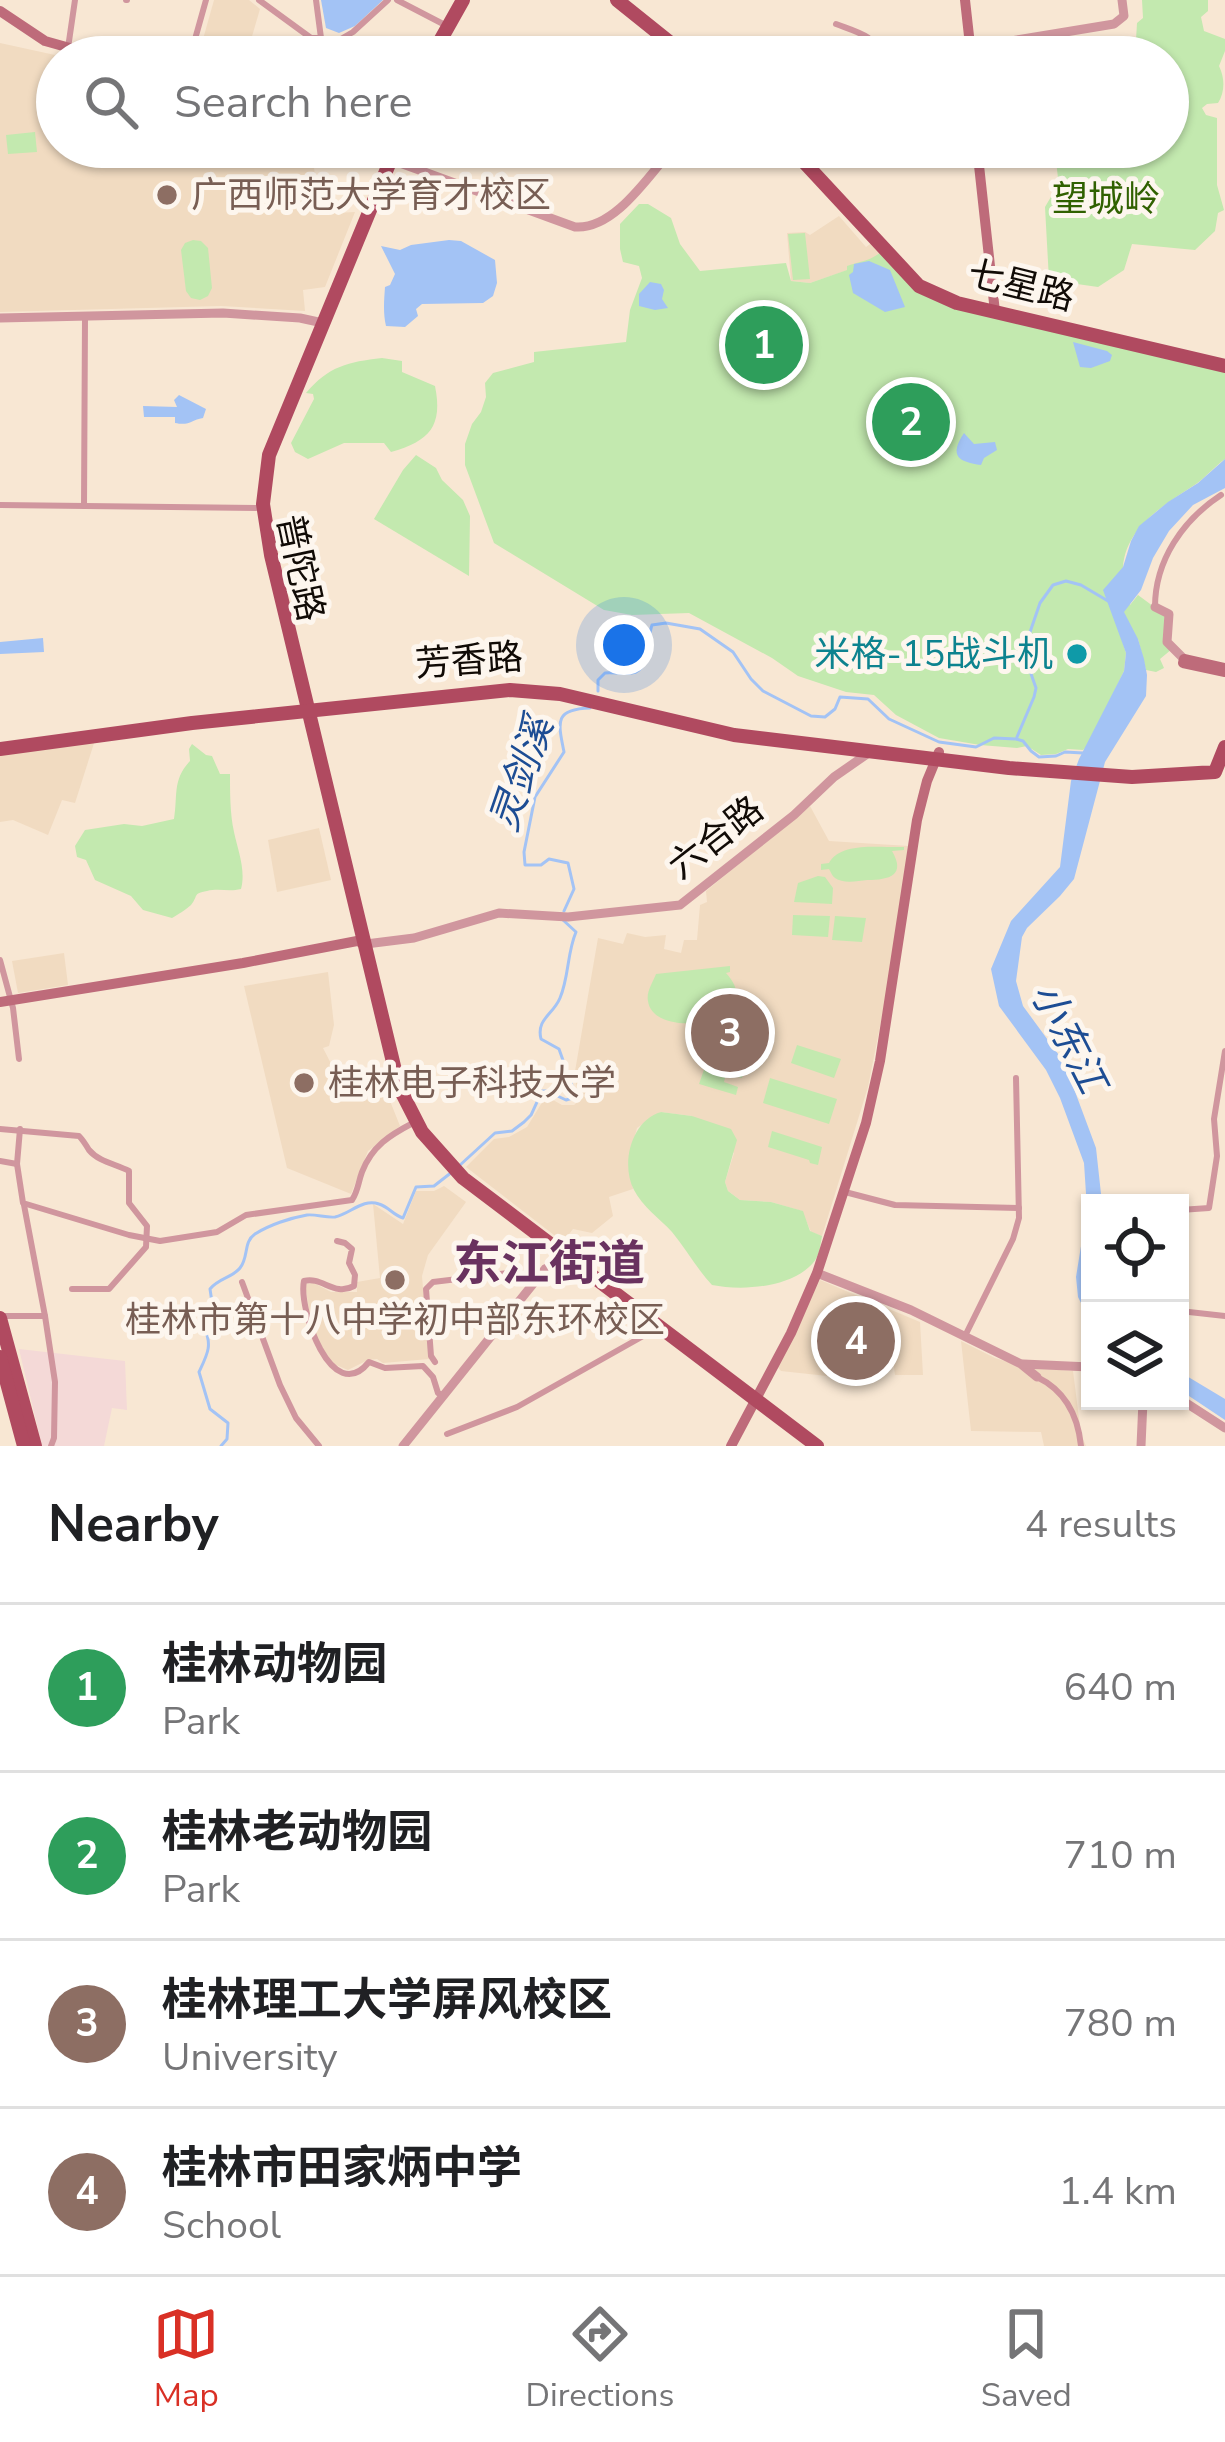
<!DOCTYPE html>
<meta charset="utf-8">
<style>
body{margin:0;font-family:"Nunito Sans","Noto Sans SC",sans-serif;background:#f2f2f2;color:#202124}
.controls{position:absolute;right:36px;bottom:36px;display:grid;overflow:hidden;border-radius:0px;box-shadow:0 3px 9px #0004}
.controls button{width:108px;height:108px;display:grid;place-items:center;padding:0;border:0;border-bottom:3px solid #e0e0e0;background:#fff;color:#202124;font:60px sans-serif}
.you{position:absolute;left:624px;top:645px;width:42px;height:42px;margin:-30px;border:9px solid #fff;border-radius:50%;background:#1a73e8;box-shadow:0 0 0 18px #1a73e833}
.badge{display:grid;place-items:center;width:78px;height:78px;border-radius:50%;background:#d93025;color:#fff;font-size:39px;font-weight:700}
.pin{position:absolute;translate:-50% -50%;border:6px solid #fff;box-shadow:0 3px 12px #0006}
.list{margin:0;padding:0;list-style:none}
h2{display:flex;justify-content:space-between;align-items:center;height:156px;margin:0;padding:0 48px;font-size:51px}
h2 small{font-size:39px;font-weight:400;color:#757577}
.list li{display:grid;grid-template-columns:78px 1fr auto;gap:36px;align-items:center;box-sizing:border-box;height:168px;padding:0 48px;border-top:3px solid #e0e0e0}
.list b{display:block;font-size:45px;white-space:nowrap}
.list p{margin:0;font-size:39px;white-space:nowrap;color:#757577}
.list em{font-size:39px;font-style:normal;color:#757577}
.icon{flex:none;width:66px;height:66px;fill:none;stroke:currentColor;stroke-width:2;stroke-linecap:round;stroke-linejoin:round}
.map{position:relative;flex:none;width:1225px;height:1446px;overflow:hidden}
.search{position:absolute;background:#fff;box-shadow:0 3px 9px #0004;left:36px;right:36px;top:36px;height:132px;display:flex;align-items:center;gap:30px;box-sizing:border-box;padding:0 42px;border-radius:66px;color:#757577;font-size:45px}
.sheet{height:828px;background:#fff}
nav{display:flex;justify-content:space-around;align-items:center;box-sizing:border-box;height:168px;border-top:3px solid #e0e0e0;background:#fff;font-size:33px;color:#757577}
nav a{display:grid;justify-items:center;gap:6px}
nav .on{color:#d93025}
.map>svg:first-child{display:block}
</style>
<div class="map">
<svg width="1225" height="1446" viewBox="0 0 1225 1446">
<rect width="100%" height="100%" fill="#f8e7d3"/>
<!-- built -->
<g fill="#f1dbc1">
<path d="M214,0H249L260,9L246,57H198Z"/>
<path d="M0,43L55,55L89,57H57V147H312L315,177L331,176L336,213L355,212L325,287L303,290L305,311L221,306L0,312Z"/>
<path d="M839,216L866,247L873,242L882,251L872,260L854,264L848,270L810,283L791,281L787,233L805,232L810,235Z"/>
<path d="M95,740L75,803L62,800L48,835L13,820L0,822V755Z"/>
<path d="M810,806L829,841L909,846L886,996L868,1087L822,1236L811,1232L802,1211L771,1202L740,1200L728,1191L725,1182L734,1153L692,1116L661,1112L637,1128L629,1159L633,1189L609,1197L613,1216L592,1233L573,1229L563,1242L466,1167L494,1139L509,1137L527,1127L546,1096L562,1105H574L581,1099L574,1077L598,938L623,944L627,933L645,937L666,935L664,949L681,953L684,940H697L700,905L707,902L706,891Z"/>
<path d="M319,828L331,880L277,892L268,840Z"/>
<path d="M64,953L68,985L18,993L12,961Z"/>
<path d="M328,972L334,1025L329,1046L323,1048L342,1085L382,1081L400,1126L368,1151L351,1194L287,1168L244,986Z"/>
<path d="M444,1186L466,1202L428,1255L422,1276L429,1359L383,1363L377,1359L368,1360L348,1370L331,1363L316,1336L309,1311L305,1284L314,1283L331,1292H357V1282L380,1278L373,1204L403,1224L416,1191H434Z"/>
<path d="M820,1280L920,1322L923,1375H895L893,1360L828,1366L827,1376L781,1371L777,1366Z"/>
<path d="M961,1341L995,1358L1025,1367L1073,1371L1081,1434L1086,1446H1044L1041,1432L971,1431Z"/>
</g>
<!-- industrial -->
<path fill="#f4d9d7" d="M19,1349L125,1361L127,1410L112,1408L104,1446H42Z"/>
<!-- green -->
<g fill="#c3e9af">
<path d="M1142,0H1208V11L1201,17L1204,31L1225,39V51L1219,66C1225,78 1225,92 1218,103L1207,104L1202,108L1206,115L1217,118V185L1224,210L1218,213L1215,231L1195,250L1132,244L1124,270L1098,287L1049,280L1045,207L1055,190L1058,178L1055,152L1083,147H1168V57H1135L1137,23L1143,18Z"/>
<path d="M35,132L37,152L8,154L6,135Z"/>
<path d="M285,175L287,194L252,197L250,179Z"/>
<path d="M639,204H648L671,218L680,244L700,271L786,263L791,281L810,283L847,270V266C861,261 871,261 882,251L929,297L941,303L1225,371V459C1215,466 1206,477 1196,484C1166,504 1126,526 1123,567C1122,579 1128,594 1130,605L1138,595L1165,615L1172,649L1160,659L1164,668L1156,672L1146,670L1138,639L1120,634L1126,653L1124,671L1087,747L1083,750L1068,749L1056,754L1041,755L1027,746L1017,748L980,745L939,738L896,715L874,695L846,692L798,676L772,658L689,613L632,615L604,610L494,543L465,465V444L472,424L481,412L486,397L485,383L493,373L534,362V352L626,342L630,310L642,278L639,266L623,262L620,249V224Z"/>
<path d="M805,233L810,279L793,280L788,234Z"/>
<path d="M193,240L201,241L208,248L212,288L208,296L200,300L191,298L186,291L181,250L185,243Z"/>
<path d="M382,358L402,361V372L435,386C443,426 430,441 391,452L384,443H344L308,459L295,452L291,443L314,399L313,394L306,393C329,366 348,362 382,358Z"/>
<path d="M416,455L436,468L442,480L463,500L470,516L469,576L374,519L403,470Z"/>
<path d="M192,744L206,755L212,756L220,774H230C230,792 230,814 234,832C238,851 246,870 241,889C229,892 219,888 207,891C192,894 199,895 191,905C188,908 176,916 172,918L143,910L131,896L95,880L86,860L77,857L75,846L85,830L124,824L142,826L174,819C178,796 172,780 190,761L189,749Z"/>
<path d="M904,847V850L892,851C906,875 890,880 867,880C858,881 843,884 835,878C832,876 831,872 829,869L821,870V864L829,863C841,841 881,848 904,847Z"/>
<path d="M818,876L825,877L833,888L832,904L794,902L798,883Z"/>
<path d="M793,915L830,916L828,937L792,935Z"/>
<path d="M835,916L866,918L862,942L832,940Z"/>
<path d="M730,966V972L726,973C772,1023 653,1042 648,1001C646,992 653,982 656,974Z"/>
<path d="M797,1045L841,1059L834,1078L791,1063Z"/>
<path d="M708,1058L744,1070L742,1078L726,1074L724,1082L738,1087L736,1095L699,1084Z"/>
<path d="M770,1078L837,1099L829,1124L763,1103Z"/>
<path d="M661,1112L692,1116L731,1129L737,1140L725,1182L728,1191L740,1200L771,1202L803,1211L810,1231L822,1236C820,1246 820,1255 813,1263C791,1288 742,1291 712,1285C697,1269 686,1249 672,1232C660,1219 642,1206 634,1190C620,1163 632,1120 661,1112Z"/>
<path d="M772,1131L822,1147L818,1165L810,1163L809,1160L768,1147Z"/>
</g>
<!-- water -->
<g fill="#a3c3f5">
<path d="M321,0H383L355,26L339,33L326,28Z"/>
<path d="M449,240L461,241L495,260L497,283L493,296L483,303L422,304L416,309L418,316L405,327L386,326C383,313 384,301 385,287L390,285L395,274L381,246L400,250L411,245Z"/>
<path d="M869,261L890,270L905,307L885,312L853,293L849,275L853,272L854,264Z"/>
<path d="M650,282L661,284L664,290L662,299L668,308L655,310L639,306V294Z"/>
<path d="M1073,342L1107,351L1112,355L1110,361L1091,368L1080,367Z"/>
<path d="M179,395L206,409L203,418C191,420 190,426 175,423V417H144L143,406L177,407L174,400Z"/>
<path d="M964,433L974,444L995,442L997,450L984,458L981,465C960,462 948,457 964,433Z"/>
<path d="M1225,459V488L1193,505L1169,531L1153,558L1141,590L1124,612L1138,639L1144,659L1147,675L1146,696L1105,762L1074,879L1060,896L1027,928L1022,937L1016,981L1023,1006L1064,1062L1096,1148L1102,1203H1090V1321L1078,1297L1076,1277L1087,1209L1084,1163L1060,1098L1046,1070L999,1006L991,969L1011,921L1060,867L1071,781L1079,759L1124,671L1126,653L1103,590L1123,567L1131,541L1139,526L1168,502L1198,483Z"/>
<path d="M43,638L44,652L0,654V642Z"/>
<path d="M1180,1372L1225,1399V1420L1180,1390Z"/>
</g>
<g fill="none" stroke-linecap="round" stroke-linejoin="round">
<!-- stream -->
<g stroke="#a3c3f5" stroke-width="3">
<path d="M598,691V680L605,673C615,672 628,675 636,672C650,665 647,639 652,625L666,623L700,629L733,652L751,679L763,691L811,716L825,717L835,709L840,697L868,699L889,719L939,742L976,747L994,738L1016,739L1023,741L1031,751L1039,757L1056,756L1065,752L1083,753"/>
<path d="M1017,737L1034,697L1036,688L1029,668L1028,638L1040,603L1053,585L1066,581L1081,585L1108,601"/>
<path d="M564,911L574,889L568,863L549,859L541,865H525L524,852L535,797L564,752C558,722 554,709 590,708"/>
<path d="M459,1166L495,1133L512,1131L524,1122L531,1115L542,1091H547L566,1100L576,1097L559,1049L541,1039C536,1019 553,1015 560,998C569,977 567,953 576,932L563,920"/>
<path d="M221,1446L227,1439L228,1423L210,1409L199,1372C207,1355 213,1345 204,1328L213,1309L210,1289C219,1278 232,1278 240,1268C249,1257 243,1242 255,1234C269,1225 290,1218 307,1215C316,1214 326,1218 335,1217C350,1214 363,1198 379,1204C389,1207 393,1215 403,1218L416,1187L434,1186L452,1172"/>
</g>
<!-- minor -->
<g stroke="#d0969e" stroke-width="6">
<path d="M126,0H127"/>
<path d="M259,0L311,38H321"/>
<path d="M316,0L321,38L334,43L353,32L388,0"/>
<path d="M397,0L447,26"/>
<path d="M836,24C854,31 878,36 881,57"/>
<path d="M68,48L75,0"/>
<path d="M190,57L206,0"/>
<path d="M0,505L256,508"/>
<path d="M84,506L85,318"/>
<path d="M1155,607C1155,560 1183,520 1221,495"/>
<path d="M0,960L13,1008L19,1059"/>
<path d="M0,1129L79,1136C83,1140 86,1145 89,1150C99,1162 116,1164 129,1171V1203L147,1226L146,1247L109,1289H72"/>
<path d="M20,1129L17,1164L23,1203L129,1235L160,1241L217,1232L246,1215L352,1200C358,1191 358,1183 362,1172C372,1146 390,1135 413,1123"/>
<path d="M0,1161L17,1164"/>
<path d="M845,1192L895,1205L1019,1208"/>
<path d="M1180,1210L1209,1208L1217,1156L1214,1119L1225,1051"/>
<path d="M337,1241L345,1243L352,1249L349,1263L355,1275L354,1286C334,1297 322,1276 304,1281C298,1309 332,1408 369,1362L385,1368L423,1366L433,1377L438,1393L444,1396"/>
<path d="M242,1282L280,1385L296,1418L319,1446"/>
<path d="M1180,1311L1225,1316"/>
<path d="M5,1316H45L24,1205"/>
<path d="M45,1316L55,1382L54,1438L51,1446"/>
<path d="M965,1336L1013,1239L1019,1218L1016,1078"/>
<path d="M435,1362L431,1356L426,1289L433,1282L516,1272L531,1286"/>
<path d="M1037,1377C1066,1391 1078,1416 1081,1446"/>
<path d="M447,1434L517,1407L645,1335L653,1327"/>
</g>
<!-- tertiary -->
<g stroke="#d0969e" stroke-width="9">
<path d="M968,48L1114,24L1124,16L1122,0"/>
<path d="M389,159L575,227C615,230 649,175 674,147"/>
<path d="M0,318L223,313L300,318L323,323"/>
<path d="M1155,607L1169,614L1167,642L1184,659"/>
<path d="M366,944L414,938L499,913L568,917L680,905L794,815L834,777L870,752"/>
<path d="M817,1273L911,1310L1021,1364L1037,1377"/>
<path d="M1023,1364L1090,1367"/>
<path d="M1180,1399L1225,1428"/>
<path d="M403,1446L545,1269L568,1259"/>
<path d="M1141,1446L1143,1401"/>
</g>
<!-- secondary -->
<g stroke="#be6b7a" stroke-width="10">
<path d="M965,0L970,45L968,57"/>
<path d="M0,11L45,41L102,57"/>
<path d="M362,147L385,157"/>
<path d="M977,147L995,312"/>
<path d="M1225,668L1184,659L1183,663L1225,672"/>
<path d="M0,1002L243,963L357,941L366,944"/>
<path d="M731,1446L791,1333L817,1273L866,1123L880,1061L917,820L927,781L939,752"/>
</g>
<!-- primary -->
<g stroke="#b04a60" stroke-width="14">
<path d="M617,0L688,57"/>
<path d="M431,57L463,0"/>
<path d="M396,147L269,455L263,504L271,555L399,1087L422,1132L463,1178L817,1446"/>
<path d="M790,147L919,286L957,303L1225,366"/>
<path d="M0,749L192,723L510,690L560,694L734,735L1009,768L1132,777L1215,772L1225,747"/>
<path d="M0,1318L35,1446"/>
<path d="M0,1357L24,1446"/>
</g>
</g>
<!-- markers -->
<g fill="#8d6e63" stroke="#fdf6ee" stroke-width="4.5">
<circle cx="167" cy="195" r="12"/>
<circle cx="304" cy="1083" r="12"/>
<circle cx="395" cy="1280" r="12"/>
</g>
<circle fill="#0f9aa8" stroke="#fdf6ee" stroke-width="4.5" cx="1077" cy="654" r="12"/>
<g text-anchor="middle" dominant-baseline="central" stroke-width="10" stroke-linejoin="round" paint-order="stroke">
<!-- education labels -->
<g font-size="36" fill="#785e54" stroke="#fdf6ee" text-anchor="start">
<text x="191" y="195">广西师范大学育才校区</text>
<text x="328" y="1083">桂林电子科技大学</text>
<text x="395" y="1320" text-anchor="middle">桂林市第十八中学初中部东环校区</text>
</g>
<!-- park labels -->
<g font-size="36" fill="#306100" stroke="#fdf6ee">
<text x="1106" y="199">望城岭</text>
</g>
<!-- street labels -->
<g font-size="36" fill="#110b06" stroke="#fdf6ee">
<text transform="translate(1021 286) rotate(14)">七星路</text>
<text transform="translate(300 568) rotate(78)">普陀路</text>
<text transform="translate(469 661) rotate(-4)">芳香路</text>
<text transform="translate(716 838) rotate(-38)">六合路</text>
</g>
<!-- culture labels -->
<g font-size="36" fill="#0d838f" stroke="#fdf6ee" text-anchor="end">
<text x="1053" y="654">米格-15战斗机</text>
</g>
<!-- water labels -->
<g font-size="39" font-style="italic" fill="#1d4d94" stroke="#fdf6ee">
<text transform="translate(522 774) rotate(-71)">灵剑溪</text>
<text transform="translate(1068 1038) rotate(63)">小东江</text>
</g>
<!-- district labels -->
<g font-size="48" font-weight="bold" fill="#69325f" stroke="#fdf6ee">
<text x="549" y="1264">东江街道</text>
</g>
</g>
</svg>
<div class="controls">
<button><svg class="icon" aria-label="locate" viewBox="0 0 24 24"><circle cx="12" cy="12" r="6"/><path d="M12 2v4M12 18v4M2 12h4M18 12h4"/></svg></button>
<button><svg class="icon" aria-label="layers" viewBox="0 0 24 24"><path d="M12 4l9 5-9 5-9-5zM3 14l9 5 9-5"/></svg></button>
</div>
<div class="you"></div>
<div class="pin badge" style="left:764px;top:345px;background:#2e9e5b">1</div>
<div class="pin badge" style="left:911px;top:422px;background:#2e9e5b">2</div>
<div class="pin badge" style="left:730px;top:1033px;background:#8d6e63">3</div>
<div class="pin badge" style="left:856px;top:1341px;background:#8d6e63">4</div>
<div class="search"><svg class="icon" aria-label="search" viewBox="0 0 24 24"><circle cx="10" cy="10" r="6"/><path d="M15 15l6 6"/></svg>Search here</div>
</div>
<section class="sheet">
<h2>Nearby<small>4 results</small></h2>
<ul class="list">
<li><span class="badge" style="background:#2e9e5b">1</span><div><b>桂林动物园</b><p>Park</p></div><em>640 m</em></li>
<li><span class="badge" style="background:#2e9e5b">2</span><div><b>桂林老动物园</b><p>Park</p></div><em>710 m</em></li>
<li><span class="badge" style="background:#8d6e63">3</span><div><b>桂林理工大学屏风校区</b><p>University</p></div><em>780 m</em></li>
<li><span class="badge" style="background:#8d6e63">4</span><div><b>桂林市田家炳中学</b><p>School</p></div><em>1.4 km</em></li>
</ul>
</section>
<nav>
<a class="on"><svg class="icon" aria-label="map" viewBox="0 0 24 24"><path d="M3 6l6-2 6 2 6-2v14l-6 2-6-2-6 2zM9 4v14M15 6v14"/></svg>Map</a>
<a><svg class="icon" aria-label="directions" viewBox="0 0 24 24"><path d="M12 3l9 9-9 9-9-9zM9 14v-3h6M13 9l2 2-2 2"/></svg>Directions</a>
<a><svg class="icon" aria-label="saved" viewBox="0 0 24 24"><path d="M7 4h10v16l-5-4-5 4z"/></svg>Saved</a>
</nav>
